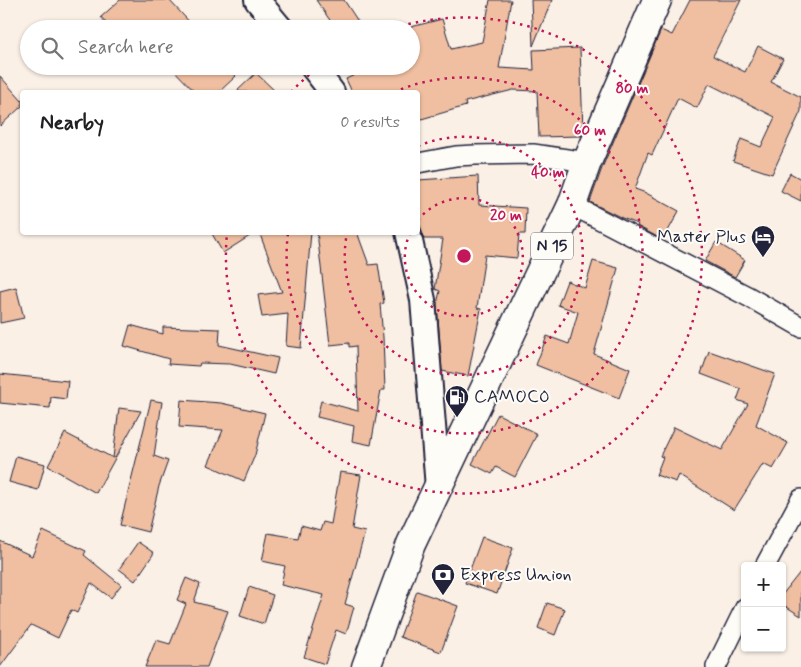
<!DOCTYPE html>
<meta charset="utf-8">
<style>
body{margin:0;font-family:Mynerve,sans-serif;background:#f6f6f6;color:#202124}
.controls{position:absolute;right:15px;bottom:15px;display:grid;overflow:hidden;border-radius:5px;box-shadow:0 1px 4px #0004}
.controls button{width:45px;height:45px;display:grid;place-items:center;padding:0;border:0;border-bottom:1px solid #e0e0e0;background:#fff;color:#202124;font:25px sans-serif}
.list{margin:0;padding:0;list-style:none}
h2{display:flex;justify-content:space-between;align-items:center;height:65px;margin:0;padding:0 20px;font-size:21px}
h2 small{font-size:16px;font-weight:400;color:#757577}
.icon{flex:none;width:28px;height:28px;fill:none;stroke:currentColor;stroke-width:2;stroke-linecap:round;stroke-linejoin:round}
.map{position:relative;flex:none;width:801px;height:667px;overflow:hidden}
.search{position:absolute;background:#fff;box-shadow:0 1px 4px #0004;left:20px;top:20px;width:400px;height:55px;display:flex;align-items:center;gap:12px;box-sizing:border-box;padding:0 18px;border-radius:28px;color:#757577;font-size:19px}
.panel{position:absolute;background:#fff;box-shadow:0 1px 4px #0004;left:20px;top:90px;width:400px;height:145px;border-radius:5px}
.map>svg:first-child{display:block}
</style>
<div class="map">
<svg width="801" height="667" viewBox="0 0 801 667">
<rect width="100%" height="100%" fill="#faf0e6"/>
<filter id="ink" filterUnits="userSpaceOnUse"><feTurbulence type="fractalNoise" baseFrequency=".02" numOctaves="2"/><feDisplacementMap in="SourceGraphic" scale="10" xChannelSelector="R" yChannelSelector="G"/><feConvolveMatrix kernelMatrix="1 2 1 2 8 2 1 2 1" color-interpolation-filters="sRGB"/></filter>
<g filter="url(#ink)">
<!-- building -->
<g fill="#f0bfa1" stroke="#22223b">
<path d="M120,0H169L196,29H111L101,17Z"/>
<path d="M316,0H344L363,29H336Z"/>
<path d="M490,0H511L499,68L534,70L533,50L580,48L583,131L581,136L539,137L537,91L513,90L465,102L466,106L418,120V92H352L346,79L373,66H411V27L442,19L451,49L482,42Z"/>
<path d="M531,0H552L533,46Z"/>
<path d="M690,0H741L713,56L745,72L758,46L783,59L771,82L801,97V111L772,174L733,161L741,139L761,147L775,117L709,84L697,108L678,98L652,155L648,153L635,189L646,193L679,211L663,240L637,226L638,224L622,218L590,202L602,168L661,30L672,35Z"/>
<path d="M170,66H227L236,76L219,92H195Z"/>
<path d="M256,73L276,92H236Z"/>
<path d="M0,76L22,101V106L0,126Z"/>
<path d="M790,173L801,179V201L781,191Z"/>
<path d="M478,176L479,205L526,208L525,234H519L517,258L485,255L477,308L481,309L468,376L442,371L437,304L440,291L435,289L443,239H424L421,229L418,222V180Z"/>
<path d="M211,232H256L223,253Z"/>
<path d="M259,232H311L301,348L286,346L288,314L262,317L258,295L282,292Z"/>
<path d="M317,232H357L369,265L378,264L384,303L380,304L383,337L385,390H381L371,445L352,441L354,426L317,417L321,401L358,411L356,346L349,347V343L330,345Z"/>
<path d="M716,242L745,260L735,277L705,261Z"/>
<path d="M593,261L618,268L594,354L630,369L619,398L536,365L547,336L569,344L578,312L558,305L567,281L585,288Z"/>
<path d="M16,287L24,318L0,323V291Z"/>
<path d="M130,325L163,334V327L220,329L219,345L278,358L274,374L230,364L200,363L199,366L168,364L169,359L124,346Z"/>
<path d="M709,351L775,374L756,425L788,443L773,469L763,464L734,510L679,475L676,482L656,475L663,457L660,456L674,427L722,450L748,404L737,400L741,389L701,374Z"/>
<path d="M0,374L68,381L66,399L51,397L50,408L0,403Z"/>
<path d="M151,400L162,402L154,456L168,461L159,486L148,532L120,525Z"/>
<path d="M181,400L221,403L265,413L255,455L244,481L208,465L223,430L179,427Z"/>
<path d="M119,408L141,411L96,493L48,466L65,433L113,458Z"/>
<path d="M498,414L537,434L515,477L496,467L492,474L472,464Z"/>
<path d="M16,456L45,464L38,490L9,482Z"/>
<path d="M340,472L361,475L352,529L365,532L345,604L354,607L346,634L336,630L325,664L304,657L324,595L281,585L285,566L262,561L268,533L298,538L301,526L320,531L323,522L331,524Z"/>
<path d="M43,531L86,551L84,555L121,585L111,598L91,583L77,613L71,610L58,638L31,625L0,667V541L32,556Z"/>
<path d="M482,537L513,548L497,594L465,583Z"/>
<path d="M138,542L154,553L135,581L119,569Z"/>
<path d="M801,571V616L782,604V595Z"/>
<path d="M186,578L200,584L194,602L228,611L207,667H145L156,640L170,644L186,604L177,600Z"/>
<path d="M249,587L273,595L264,624L240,616Z"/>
<path d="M417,591L458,606L441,652L400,637Z"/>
<path d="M547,603L565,609L555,635L538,628Z"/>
</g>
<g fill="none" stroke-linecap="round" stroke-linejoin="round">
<!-- minor casing -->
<g stroke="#22223b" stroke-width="22">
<g id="minor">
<path d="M418,163L456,156L475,155L533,154L587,162"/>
<path d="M572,205L749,297L801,327"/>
<path d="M765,566L801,499"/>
<path d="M716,667L745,608"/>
</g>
</g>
<!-- major casing -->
<g stroke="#22223b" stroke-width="28">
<g id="major">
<path d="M257,0L281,29"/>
<path d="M312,66L332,92"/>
<path d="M408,232L423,300L438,488"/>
</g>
</g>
<!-- highway casing -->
<g stroke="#22223b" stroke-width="31">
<path id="highway" d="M366,667L411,544L572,205L587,162L657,0"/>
</g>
<!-- minor -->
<use href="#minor" stroke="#fdfcf7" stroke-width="19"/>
<!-- major -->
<use href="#major" stroke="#fdfcf7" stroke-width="24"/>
<!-- highway -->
<use href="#highway" stroke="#fdfcf7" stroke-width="28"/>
</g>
</g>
<!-- distance rings -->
<g fill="none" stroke="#c2185b" stroke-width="2.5" stroke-dasharray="2.5 5">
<path d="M418 220A59 59 0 1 1 410 233"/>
<path d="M418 146A119 119 0 1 1 347 233"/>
<path d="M394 92A178 178 0 1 1 288 233"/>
<path d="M291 92A238 238 0 0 1 319 67M394 28A238 238 0 1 1 227 233"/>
</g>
<!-- icons -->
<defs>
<g id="hotel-pin" transform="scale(1.25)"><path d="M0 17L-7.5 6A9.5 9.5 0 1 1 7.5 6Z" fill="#22223b" stroke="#fdfcf7"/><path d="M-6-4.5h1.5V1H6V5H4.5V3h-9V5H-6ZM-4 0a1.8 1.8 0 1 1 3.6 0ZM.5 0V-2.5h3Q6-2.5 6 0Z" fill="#fff"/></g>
<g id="fuel-pin" transform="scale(1.25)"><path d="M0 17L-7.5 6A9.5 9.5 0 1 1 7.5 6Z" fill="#22223b" stroke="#fdfcf7"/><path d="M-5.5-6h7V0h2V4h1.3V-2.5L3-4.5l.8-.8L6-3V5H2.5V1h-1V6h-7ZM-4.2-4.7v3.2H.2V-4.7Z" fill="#fff"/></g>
<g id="bank-pin" transform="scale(1.25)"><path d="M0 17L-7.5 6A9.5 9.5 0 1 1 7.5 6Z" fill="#22223b" stroke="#fdfcf7"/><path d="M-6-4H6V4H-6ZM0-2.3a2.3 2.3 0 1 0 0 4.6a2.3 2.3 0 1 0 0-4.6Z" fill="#fff"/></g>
</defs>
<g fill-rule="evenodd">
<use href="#hotel-pin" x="763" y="237"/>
<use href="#fuel-pin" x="457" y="397"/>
<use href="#bank-pin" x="443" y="575"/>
</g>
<g text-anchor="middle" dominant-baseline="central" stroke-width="4" stroke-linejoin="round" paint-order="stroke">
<!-- shield labels -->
<rect fill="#fdfcf7" stroke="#646373" stroke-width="1" x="531" y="232.5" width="42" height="27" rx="4"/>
<g font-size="16" font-weight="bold" fill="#22223b">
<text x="552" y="246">N 15</text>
</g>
<!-- poi labels -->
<g font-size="18" fill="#22223b" stroke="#fdfcf7" text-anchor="start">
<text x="746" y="237" text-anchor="end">Master Plus</text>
<text x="474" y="397">CAMOCO</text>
<text x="460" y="575">Express Union</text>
</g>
</g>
<circle cx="464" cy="256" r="8" fill="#c2185b" stroke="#fdfcf7" stroke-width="2.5"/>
<g font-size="15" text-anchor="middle" font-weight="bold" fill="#c2185b" stroke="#fdfcf7" stroke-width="4" stroke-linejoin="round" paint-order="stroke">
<text x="632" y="93">80 m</text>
<text x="590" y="135">60 m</text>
<text x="548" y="177">40 m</text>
<text x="506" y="220">20 m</text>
</g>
</svg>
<div class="controls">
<button>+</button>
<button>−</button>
</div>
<div class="search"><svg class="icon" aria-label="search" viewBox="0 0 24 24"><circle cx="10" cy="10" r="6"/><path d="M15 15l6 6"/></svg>Search here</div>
<section class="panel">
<h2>Nearby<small>0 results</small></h2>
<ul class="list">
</ul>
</section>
</div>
